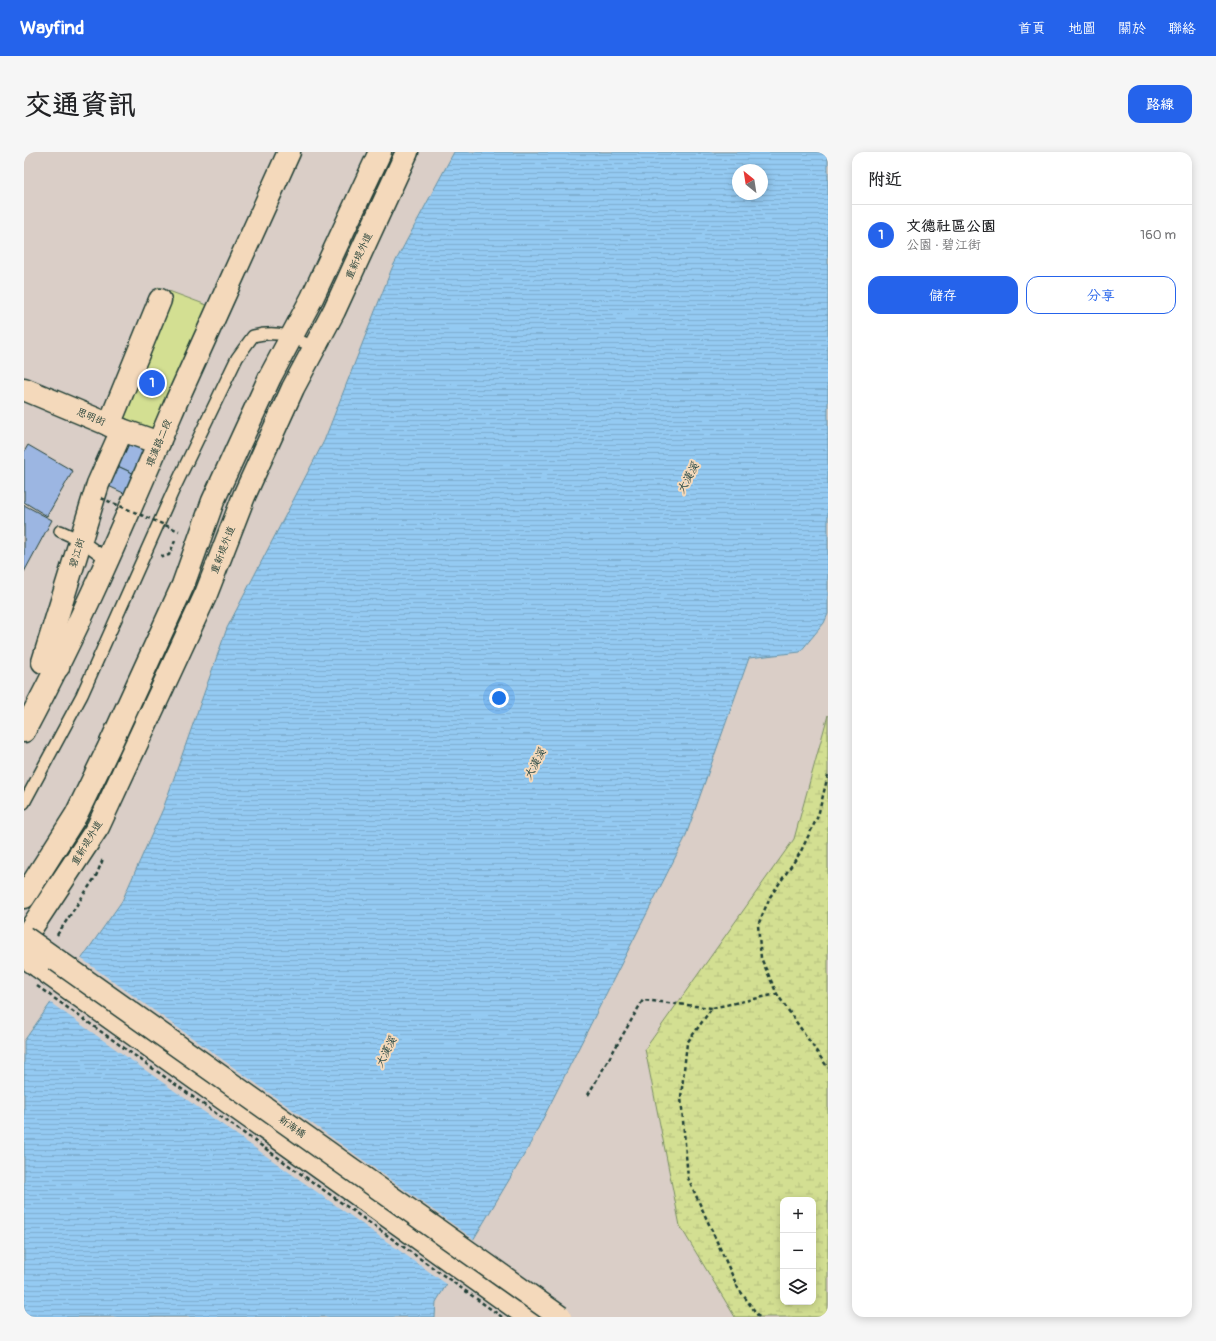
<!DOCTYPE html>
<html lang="zh-TW">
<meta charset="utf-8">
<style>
body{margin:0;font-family:Pangolin,"LXGW WenKai TC",sans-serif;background:#f6f6f6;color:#202124}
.controls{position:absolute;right:12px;bottom:12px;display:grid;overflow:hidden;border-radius:8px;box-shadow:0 2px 10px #0003}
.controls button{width:36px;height:36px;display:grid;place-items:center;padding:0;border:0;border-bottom:1px solid #e0e0e0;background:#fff;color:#202124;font:20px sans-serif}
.compass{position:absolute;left:708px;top:12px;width:36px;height:36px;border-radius:50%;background:#fff;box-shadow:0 2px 10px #0003;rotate:330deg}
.you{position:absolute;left:475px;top:546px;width:14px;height:14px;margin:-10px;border:3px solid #fff;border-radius:50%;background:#1a73e8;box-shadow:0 0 0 6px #1a73e833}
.badge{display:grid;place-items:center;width:26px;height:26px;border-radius:50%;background:#2563eb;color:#fff;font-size:13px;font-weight:700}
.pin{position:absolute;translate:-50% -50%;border:2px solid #fff;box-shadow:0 1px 4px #0006}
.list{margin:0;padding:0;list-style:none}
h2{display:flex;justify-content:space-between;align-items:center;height:52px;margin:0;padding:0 16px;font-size:17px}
h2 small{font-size:13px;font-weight:400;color:#757577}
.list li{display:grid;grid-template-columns:26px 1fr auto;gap:12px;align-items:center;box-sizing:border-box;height:60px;padding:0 16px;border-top:1px solid #e0e0e0}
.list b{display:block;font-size:15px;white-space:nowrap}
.list p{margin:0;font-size:13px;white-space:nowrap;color:#757577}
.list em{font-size:13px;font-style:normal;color:#757577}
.actions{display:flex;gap:8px;padding:12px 16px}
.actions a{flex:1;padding:9px 0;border:1px solid #2563eb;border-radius:12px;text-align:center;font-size:14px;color:#2563eb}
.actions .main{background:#2563eb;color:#fff}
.icon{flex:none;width:22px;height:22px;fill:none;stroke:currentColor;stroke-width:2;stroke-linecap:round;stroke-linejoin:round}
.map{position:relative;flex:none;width:804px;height:1165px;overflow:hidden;border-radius:12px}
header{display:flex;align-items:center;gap:24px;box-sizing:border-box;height:56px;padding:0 20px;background:#2563eb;color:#fff}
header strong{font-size:19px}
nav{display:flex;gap:22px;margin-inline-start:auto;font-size:14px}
.intro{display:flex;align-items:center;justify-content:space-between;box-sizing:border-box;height:96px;padding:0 24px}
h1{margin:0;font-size:28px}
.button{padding:10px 18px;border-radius:12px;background:#2563eb;color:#fff;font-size:14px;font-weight:700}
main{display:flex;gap:24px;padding:0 24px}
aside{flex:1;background:#fff;border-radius:12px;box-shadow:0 2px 10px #0003}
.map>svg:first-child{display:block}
</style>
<header>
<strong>Wayfind</strong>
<nav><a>首頁</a><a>地圖</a><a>關於</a><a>聯絡</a></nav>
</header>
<div class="intro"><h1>交通資訊</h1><a class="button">路線</a></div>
<main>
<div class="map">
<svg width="804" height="1165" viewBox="0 0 804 1165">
<defs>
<pattern id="wetland-marsh" width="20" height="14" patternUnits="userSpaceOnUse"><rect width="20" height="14" fill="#d3df92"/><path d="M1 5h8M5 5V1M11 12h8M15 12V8" fill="none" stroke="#b5c07e"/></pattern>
<pattern id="water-rules" width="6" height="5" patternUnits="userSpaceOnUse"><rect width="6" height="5" fill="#94caf2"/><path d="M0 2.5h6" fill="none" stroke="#7faed0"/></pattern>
</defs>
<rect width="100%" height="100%" fill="#dacec7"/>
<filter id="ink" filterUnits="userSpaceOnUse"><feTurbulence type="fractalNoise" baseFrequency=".025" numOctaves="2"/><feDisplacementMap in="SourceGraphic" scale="8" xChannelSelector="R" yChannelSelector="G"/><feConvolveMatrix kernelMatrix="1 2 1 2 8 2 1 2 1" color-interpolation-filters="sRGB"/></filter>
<g filter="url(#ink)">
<!-- wetland -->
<path fill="url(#wetland-marsh)" stroke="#798e63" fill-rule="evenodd" d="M804,563V1165H711L656,1074L621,897L770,687ZM759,1048H789V1150H759Z"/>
<!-- green -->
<path fill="#d3df92" stroke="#798e63" d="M134,135L188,155L130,284L91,269L112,193Z"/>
<!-- water -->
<path fill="url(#water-rules)" stroke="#6592a6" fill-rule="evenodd" d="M430,0H804V462L800,471L776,500L725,506L661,686L503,998L412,1150L411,1165H0V889L98,749L139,657L203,476L300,289L368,116ZM714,18H738V42H714Z"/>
<!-- pier -->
<path fill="#dacec7" d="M55,805L451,1088L424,1133L24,849Z"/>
<!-- building -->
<g fill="#9cb6e2" stroke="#1f3d34">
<path d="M98,288L126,301L115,324L87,311Z"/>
<path d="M4,293L49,319L23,364L0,350V300Z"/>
<path d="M87,311L115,324L106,344L78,331Z"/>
<path d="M0,353L28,368L0,420Z"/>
</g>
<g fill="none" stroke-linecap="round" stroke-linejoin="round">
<!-- lane casing -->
<g stroke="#1f3d34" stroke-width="14">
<g id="lane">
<path d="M36,379L56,388L84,408"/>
<path d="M0,651L58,543L149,339L213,206L229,184C254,178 268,184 291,196"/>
</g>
</g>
<!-- street casing -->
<g stroke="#1f3d34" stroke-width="25">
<g id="street">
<path d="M0,237L98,278L135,291"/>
<path d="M85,273L136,148"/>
<path d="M34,515L19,510L74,332L98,278"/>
</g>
</g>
<!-- secondary casing -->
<g stroke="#1f3d34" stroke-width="25">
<g id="secondary">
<path d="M0,579C58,471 105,360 153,248C190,165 228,83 265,0"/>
<path d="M0,745L52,663L85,595L159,433L189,349L246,225L288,146L356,0"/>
<path d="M0,787L74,675L182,442L220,344L269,236L310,159L383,0"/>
<path d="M14,814L505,1165"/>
</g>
</g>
<!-- path -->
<g stroke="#1f3d34" stroke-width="2.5" stroke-dasharray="4 3" stroke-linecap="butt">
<path d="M137,403L139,405L145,403L151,389"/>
<path d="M804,623L794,664L776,701L746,745L734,773L737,806L753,842L804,916"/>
<path d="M33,783L72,724L79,707"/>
<path d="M564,943L619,848L688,856"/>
<path d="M735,1165L714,1136L664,1026L657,945L663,891L688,856L753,842"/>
</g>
<!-- lane -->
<use href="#lane" stroke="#f4d9bb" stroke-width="11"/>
<!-- street -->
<use href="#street" stroke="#f4d9bb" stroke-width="22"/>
<!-- secondary -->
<use href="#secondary" stroke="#f4d9bb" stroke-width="22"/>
<!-- secondary-bridge casing -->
<g stroke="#1f3d34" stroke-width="25" stroke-linecap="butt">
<g id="secondary-bridge">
<path d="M0,785L536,1165"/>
<path d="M0,804L14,814"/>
</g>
</g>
<!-- path-bridge -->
<g stroke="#1f3d34" stroke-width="2.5" stroke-dasharray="4 3" stroke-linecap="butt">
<path d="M77,346L155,379"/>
<path d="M13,834L478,1165"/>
</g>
<!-- secondary-bridge -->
<use href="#secondary-bridge" stroke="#f4d9bb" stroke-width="22"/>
</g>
</g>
<g text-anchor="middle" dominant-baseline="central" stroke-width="4" stroke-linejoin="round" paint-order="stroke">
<!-- street labels -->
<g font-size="10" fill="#1f3d34" stroke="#f4d9bb">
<text transform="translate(335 104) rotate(-65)">重新堤外道</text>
<text transform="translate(67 265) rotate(23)">思明街</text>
<text transform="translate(135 291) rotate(-67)">環漢路二段</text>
<text transform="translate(199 398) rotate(-69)">重新堤外道</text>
<text transform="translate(53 401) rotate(-73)">碧江街</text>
<text transform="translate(63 691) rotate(-59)">重新堤外道</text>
<text transform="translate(268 975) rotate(35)">新海橋</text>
</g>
<!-- water labels -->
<g font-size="11" font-style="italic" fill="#2b4b47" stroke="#f4d9bb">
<text transform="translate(664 326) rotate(-62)">大漢溪</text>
<text transform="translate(511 612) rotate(-62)">大漢溪</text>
<text transform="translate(362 900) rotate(-63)">大漢溪</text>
</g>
</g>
</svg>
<div class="controls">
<button>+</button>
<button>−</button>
<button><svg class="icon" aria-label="layers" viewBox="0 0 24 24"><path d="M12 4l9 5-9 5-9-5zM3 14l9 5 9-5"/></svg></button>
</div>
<svg class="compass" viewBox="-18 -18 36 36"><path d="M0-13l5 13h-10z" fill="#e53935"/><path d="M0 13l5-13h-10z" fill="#757577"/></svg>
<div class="you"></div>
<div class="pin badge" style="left:128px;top:231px">1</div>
</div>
<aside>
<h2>附近<small></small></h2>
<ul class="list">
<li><span class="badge">1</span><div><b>文德社區公園</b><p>公園 · 碧江街</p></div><em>160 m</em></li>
</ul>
<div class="actions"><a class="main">儲存</a><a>分享</a></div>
</aside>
</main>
